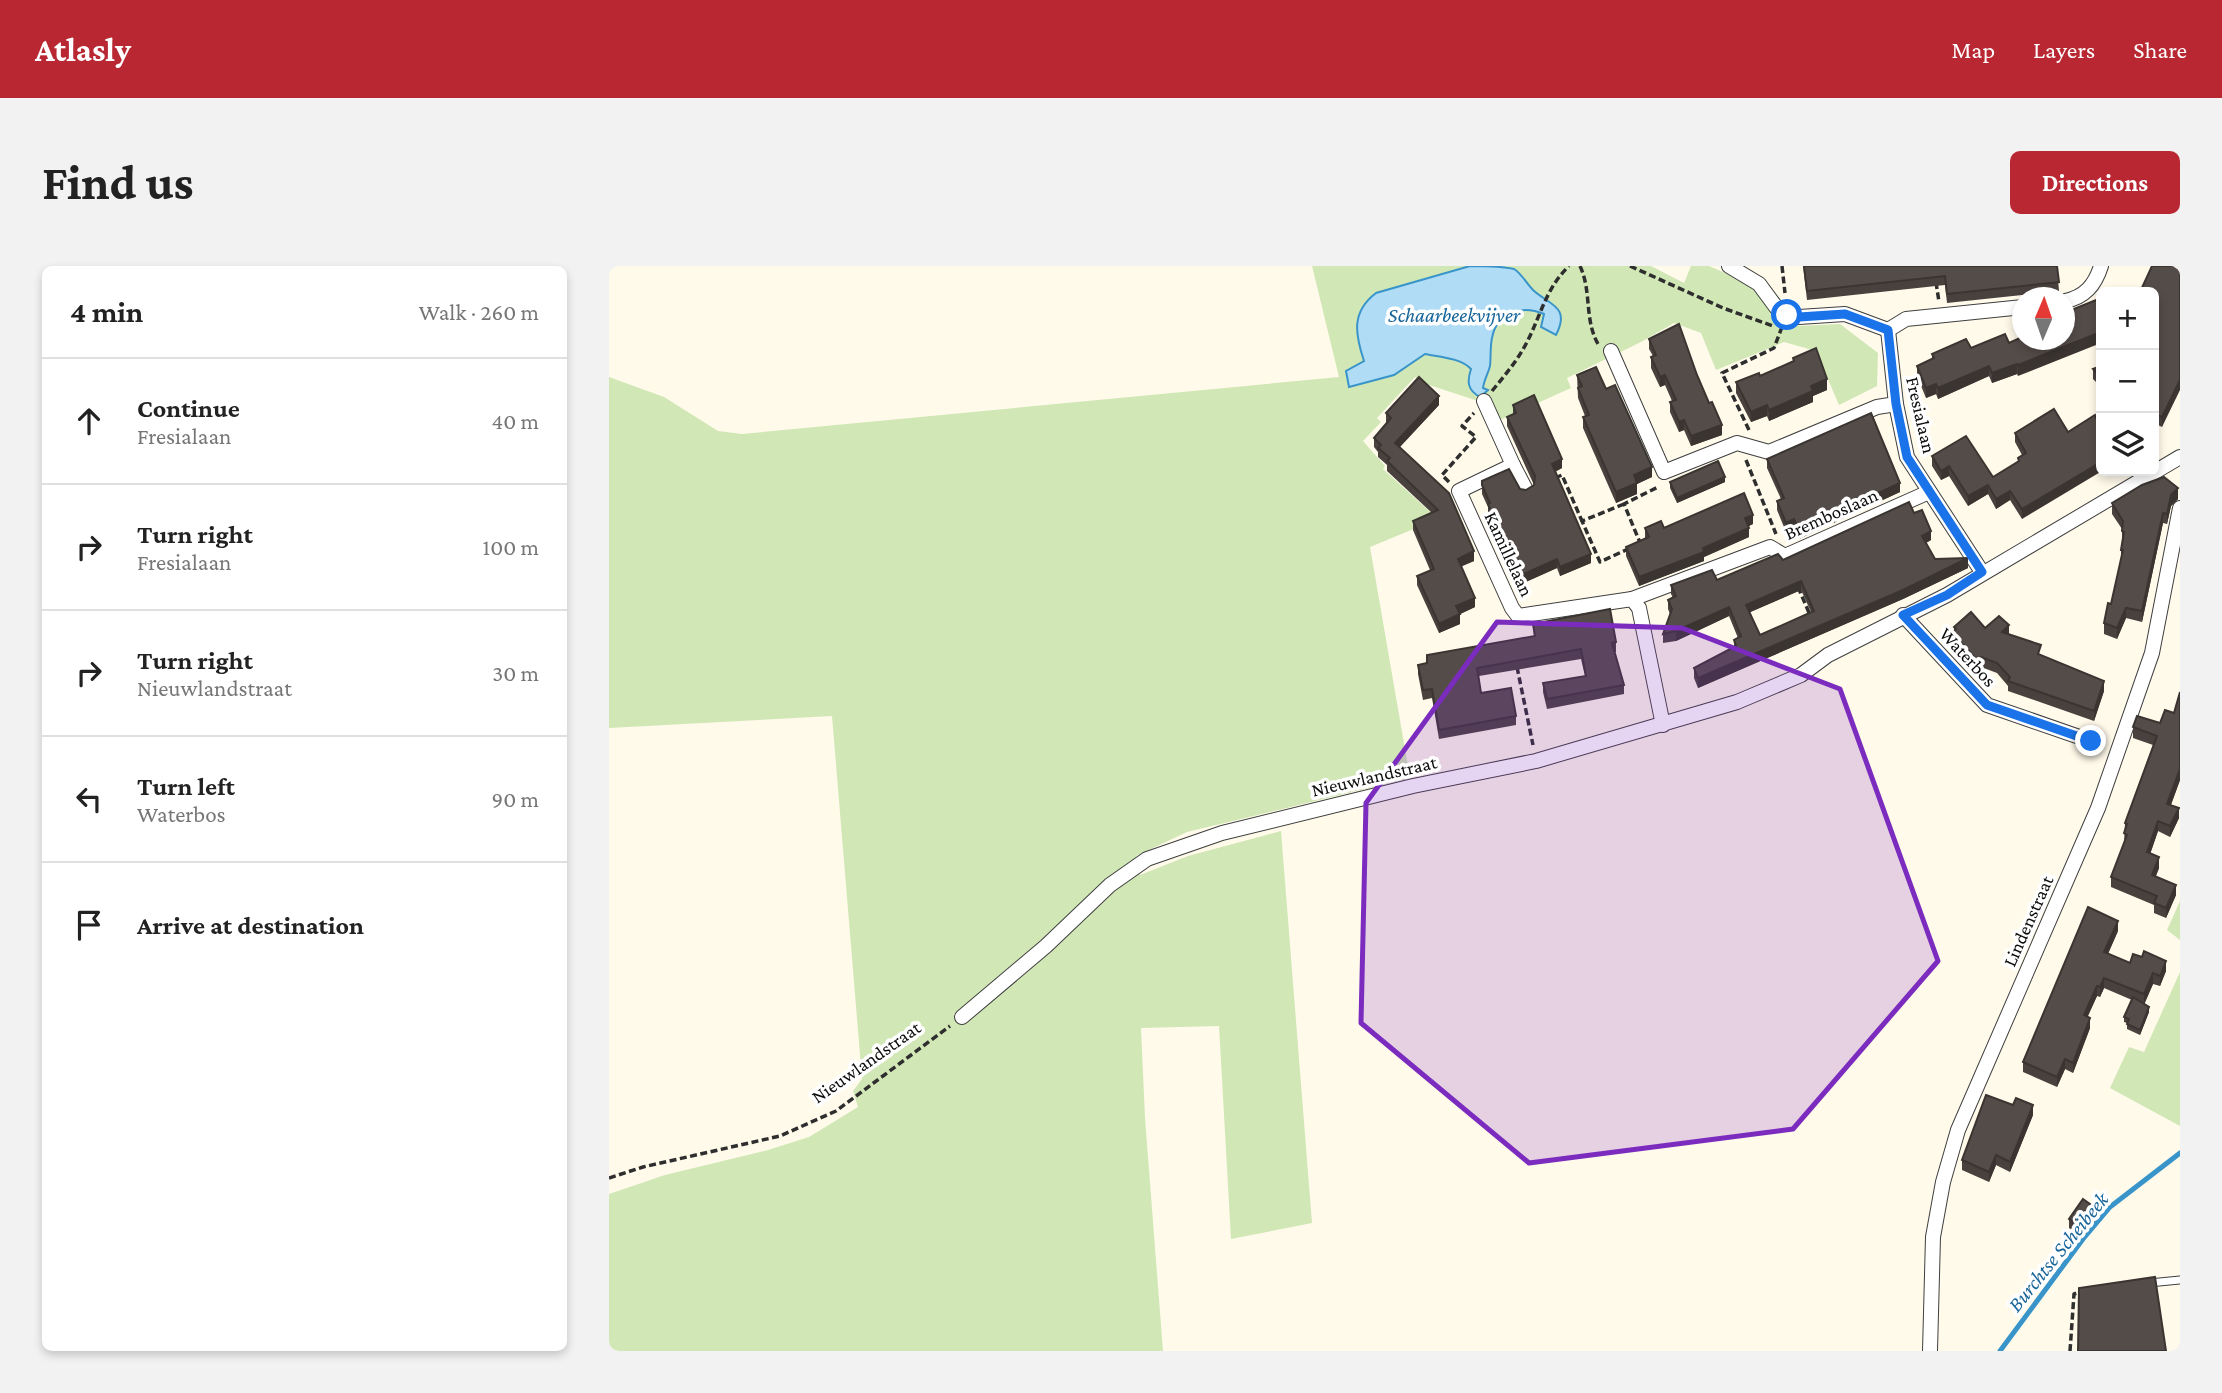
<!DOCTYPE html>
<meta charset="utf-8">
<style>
body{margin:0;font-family:"Crimson Pro",serif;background:#f2f2f2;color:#222}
.controls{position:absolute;right:21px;top:21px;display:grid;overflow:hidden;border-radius:10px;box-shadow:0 4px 10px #0003}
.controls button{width:63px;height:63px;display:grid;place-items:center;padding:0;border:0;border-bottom:2px solid #e0e0e0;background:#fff;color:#222;font:35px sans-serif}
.compass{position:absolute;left:1403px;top:21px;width:63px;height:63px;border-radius:50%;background:#fff;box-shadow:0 4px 10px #0003;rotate:2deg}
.stop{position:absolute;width:21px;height:21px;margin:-16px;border:5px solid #1a73e8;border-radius:50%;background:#fff}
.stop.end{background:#1a73e8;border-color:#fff;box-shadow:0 2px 7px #0008}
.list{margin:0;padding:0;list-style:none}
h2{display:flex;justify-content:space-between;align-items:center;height:91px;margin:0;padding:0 28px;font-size:30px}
h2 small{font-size:23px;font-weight:400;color:#767676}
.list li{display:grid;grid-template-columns:46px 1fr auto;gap:21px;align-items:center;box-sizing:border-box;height:126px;padding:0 28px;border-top:2px solid #e0e0e0}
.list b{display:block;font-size:26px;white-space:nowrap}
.list p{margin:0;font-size:23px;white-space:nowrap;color:#767676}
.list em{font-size:23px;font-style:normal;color:#767676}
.icon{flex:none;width:38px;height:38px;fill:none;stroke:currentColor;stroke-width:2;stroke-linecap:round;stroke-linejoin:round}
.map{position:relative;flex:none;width:1571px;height:1085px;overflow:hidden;border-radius:10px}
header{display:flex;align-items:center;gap:42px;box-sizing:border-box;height:98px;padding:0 35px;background:#b82732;color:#fff}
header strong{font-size:33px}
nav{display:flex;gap:38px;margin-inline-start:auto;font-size:24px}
.intro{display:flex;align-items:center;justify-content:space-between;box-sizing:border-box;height:168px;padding:0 42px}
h1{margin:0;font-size:49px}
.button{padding:18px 32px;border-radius:10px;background:#b82732;color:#fff;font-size:24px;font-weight:700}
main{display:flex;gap:42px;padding:0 42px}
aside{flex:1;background:#fff;border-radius:10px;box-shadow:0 4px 10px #0003}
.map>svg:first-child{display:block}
</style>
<header>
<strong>Atlasly</strong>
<nav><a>Map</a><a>Layers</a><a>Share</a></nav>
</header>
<div class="intro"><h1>Find us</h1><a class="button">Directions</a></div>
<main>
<aside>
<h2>4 min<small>Walk · 260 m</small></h2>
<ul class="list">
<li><svg class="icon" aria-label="ahead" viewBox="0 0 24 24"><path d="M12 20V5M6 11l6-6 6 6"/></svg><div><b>Continue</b><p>Fresialaan</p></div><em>40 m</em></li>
<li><svg class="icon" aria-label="right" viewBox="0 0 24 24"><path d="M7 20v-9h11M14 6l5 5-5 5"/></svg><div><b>Turn right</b><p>Fresialaan</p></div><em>100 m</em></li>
<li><svg class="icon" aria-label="right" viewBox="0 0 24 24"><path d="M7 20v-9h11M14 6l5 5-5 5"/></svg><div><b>Turn right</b><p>Nieuwlandstraat</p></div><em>30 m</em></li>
<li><svg class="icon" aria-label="left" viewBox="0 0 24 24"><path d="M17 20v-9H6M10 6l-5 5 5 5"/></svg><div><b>Turn left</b><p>Waterbos</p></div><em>90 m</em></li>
<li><svg class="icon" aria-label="arrive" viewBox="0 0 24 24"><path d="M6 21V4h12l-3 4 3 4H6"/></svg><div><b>Arrive at destination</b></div></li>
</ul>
</aside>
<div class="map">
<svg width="1571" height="1085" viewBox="0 0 1571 1085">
<rect width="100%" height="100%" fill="#fffaea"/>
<!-- green -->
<g fill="#d1e7b6">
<path d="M703,0H1042L1075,17L1082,0H1100L1139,17L1170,51L1190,60L1231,58L1269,87L1268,120L1230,139L1207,85L1175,76L1107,104L1092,67L1065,57L1032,76L958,112L962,122L891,154L869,135L811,116L806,111L768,152L772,156L754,175L776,200L774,203L829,253L761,281L801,512L578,566L527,590L531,609L579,590L672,565L703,957L622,973L610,760L532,762L536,852L554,1085H0V928L56,909L159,884L200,871L249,841L244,825L253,813L223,450L0,462V111L55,131L109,165L133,168L730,111Z"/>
<path d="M1571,635V674L1558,664Z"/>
<path d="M1571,706V860L1501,822L1520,781L1535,786Z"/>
</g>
<!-- water -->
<path fill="#b0ddf5" stroke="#3994ca" stroke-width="2" d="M861,0C874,0 893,0 905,3C913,8 917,17 924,24C940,39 962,40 947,69L932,61L935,48C914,39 888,45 883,72C881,81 882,91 881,100C879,108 875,114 874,122L879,124L871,131C858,124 858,115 862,103C852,92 831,91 816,88L785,109L740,121L737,105L755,95C746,68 742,46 767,27Z"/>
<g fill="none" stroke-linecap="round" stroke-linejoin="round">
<!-- stream -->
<path stroke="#3994ca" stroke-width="5" d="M1391,1085L1474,973L1501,941L1571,887"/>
<!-- service casing -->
<g stroke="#3f3f3f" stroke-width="9">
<path id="service" d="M1540,1017L1571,1014"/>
</g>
<!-- minor casing -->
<g stroke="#3f3f3f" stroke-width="16">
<g id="minor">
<path d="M1120,0L1150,18L1167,41L1178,49L1190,51L1236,48L1279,64L1297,53L1414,41"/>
<path d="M1456,35C1476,31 1486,19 1492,0"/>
<path d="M1279,64L1287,138L1298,191L1373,306"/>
<path d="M1002,85L1055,206L1128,177L1160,186L1268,141L1287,138"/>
<path d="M875,135L904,199L850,225L903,342L909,350L1023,333L1030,342L1054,459"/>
<path d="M904,199L917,224"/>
<path d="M1023,333L1161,281L1176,290L1320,226"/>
<path d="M1294,349L1378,439L1482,475"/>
<path d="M353,751L437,680L501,619L538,593L613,567L804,520L927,495L1128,436L1192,409L1219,389L1338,329L1571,191"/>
<path d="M1321,1085L1324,971L1334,916L1349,864L1489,542L1543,387L1571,242"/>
</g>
</g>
<!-- path -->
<g stroke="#2e2e2e" stroke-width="3.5" stroke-dasharray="7 3.5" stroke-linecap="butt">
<path d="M971,0C983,26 975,53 989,78"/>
<path d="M1021,0L1114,42L1164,60"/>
<path d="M1173,0L1176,27"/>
<path d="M1327,16L1330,36"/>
<path d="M883,125C896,109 909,94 918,76C932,49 937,22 960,0"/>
<path d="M1140,164L1113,107L1165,82L1173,61"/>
<path d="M1137,194L1167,268"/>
<path d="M946,212L953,209L973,255"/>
<path d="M840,216L833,209L867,171L853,160L865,147"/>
<path d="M1015,238L973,255L991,296L1019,283"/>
<path d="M1032,279L1015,238L1049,221"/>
<path d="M1189,321L1201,349"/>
<path d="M908,401L924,479"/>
<path d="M0,912L34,901L171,870L227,845L341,760"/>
<path d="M1461,1085L1465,1028L1471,1026"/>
</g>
<!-- service -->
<use href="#service" stroke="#fff" stroke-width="7"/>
<!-- minor -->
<use href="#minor" stroke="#fff" stroke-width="14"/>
</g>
<!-- wall -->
<g fill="#48413e" fill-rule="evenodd">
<path d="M1194,0H1448L1450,25L1338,37L1336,19L1198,34Z"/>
<path d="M1571,0L1553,161L1545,157V26Z"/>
<path d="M1413,71L1409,110L1408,108L1383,117L1380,110L1329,133L1327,128L1317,132L1308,110V100L1323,93V88L1400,77Z"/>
<path d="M1040,73L1088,109L1113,169L1082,180L1075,164L1070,166L1061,146V136L1063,135L1056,119L1051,121L1042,102V91L1044,90L1040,83Z"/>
<path d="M1184,92L1218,124L1204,130V136L1160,155L1158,150L1142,156L1127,127V116L1151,110L1184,96Z"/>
<path d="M1492,100V121L1484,113V103Z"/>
<path d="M968,109L997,123L1043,211L1028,218V228L1007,237L974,162V151L976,150L969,132Z"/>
<path d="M830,139L791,181L865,295L852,300L866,341L851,348V358L830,367L808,319V310L821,304L804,264V255L823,247L778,205V199L769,191V186L765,181V172L778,157L777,156V147Z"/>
<path d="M904,139L953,202L946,206L982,297L951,310L948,302L910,319L879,247V241L873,228V215L917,224L925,219L898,160V151L904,149Z"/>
<path d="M1445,143L1413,253L1401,234L1387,243L1379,228L1359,240L1340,210L1332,214L1323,200V190L1384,211L1409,196V192L1413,189L1406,176V167Z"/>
<path d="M1158,193L1291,226L1190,273L1185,262L1177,266L1168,244V235L1172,233L1158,202Z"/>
<path d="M1061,216H1116L1068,237L1061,222Z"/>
<path d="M1569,233L1562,240L1558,258L1554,257L1533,356L1517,352L1508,373L1495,368V357L1502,338L1512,294V284L1513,276V263L1503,248V237Z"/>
<path d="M1305,247L1322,274L1317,277L1326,293L1359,302L1294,333L1089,422L1085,412V402L1125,381V374L1129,372L1120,350L1067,375L1054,377V368L1061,348L1059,343V334L1064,332L1062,328V319L1108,314L1174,294ZM1192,324L1202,346L1151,369L1141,346Z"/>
<path d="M1144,258L1139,260L1140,271L1095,291V295L1030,320L1017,290V281L1036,272V262Z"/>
<path d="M924,358L1007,376V386H1005L1015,419V428L938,443L934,426V417L976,410L972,393L870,410L872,427L907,450V459L830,473L823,432L814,434L809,408V399L925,371Z"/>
<path d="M1345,361L1376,362L1400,368L1432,389L1495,425L1485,455L1399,425V420L1388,407L1372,401L1368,404L1343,377V367L1345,365Z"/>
<path d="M1551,457L1571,514L1562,539L1570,552L1561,571L1549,565L1541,588L1550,602L1547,610L1567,629L1557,652L1545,647V639L1502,621V611L1515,577L1516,557L1544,479L1524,472V461Z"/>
<path d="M1509,665L1499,688L1521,697L1557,705L1551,720L1544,718L1535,738L1540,746L1531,769L1518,763V757L1515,756V751L1523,734L1495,722L1491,731L1488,730L1478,751L1481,762L1464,807L1456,803L1448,821L1414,806V796Z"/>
<path d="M1424,849L1401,906L1387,899L1380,916L1353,904V894Z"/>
<path d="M1488,952L1474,971L1460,962V953Z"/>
</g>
<!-- shaded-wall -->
<g fill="#3b3532">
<path d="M1492,66V77L1409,110V99Z"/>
<path d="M1408,98V108L1383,117V107Z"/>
<path d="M1380,100V110L1329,133V122Z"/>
<path d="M1056,109V119L1051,121V111Z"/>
<path d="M1218,113V124L1204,130V136L1160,155V144L1202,120Z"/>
<path d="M1571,114V124L1553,161V151Z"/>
<path d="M1327,118V128L1317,132V122Z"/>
<path d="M830,130V139L786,186V177Z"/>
<path d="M1158,139V150L1142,156V146Z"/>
<path d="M1075,154V164L1070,166V156Z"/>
<path d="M1113,159V169L1082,180V170Z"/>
<path d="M953,193V202L943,207V198Z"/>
<path d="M1492,196V205H1493L1413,253V243Z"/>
<path d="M1340,200V210L1332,214V205Z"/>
<path d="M1043,201V211L1028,218V228L1007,237V226L1025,209Z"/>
<path d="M1116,211V216L1068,237V232Z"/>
<path d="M1291,217V226L1190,273V264Z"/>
<path d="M1379,219V228L1359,240V230Z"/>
<path d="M1569,222V233L1562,240L1558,258V248L1562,229Z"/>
<path d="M1401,225V234L1387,243V233Z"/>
<path d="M1554,247V257L1533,356V345Z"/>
<path d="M1144,249V258L1136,262V252Z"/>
<path d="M1185,253V262L1177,266V257Z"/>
<path d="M1140,262V271L1095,291V295L1030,320V311Z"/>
<path d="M1322,265V274L1313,279V270Z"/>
<path d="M865,285V295L849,302V293Z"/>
<path d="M982,288V297L951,310V301Z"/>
<path d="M1359,292V302L1294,333L1089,422V412Z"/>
<path d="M948,293V302L910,319V310Z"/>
<path d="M1192,315V324L1137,348V339Z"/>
<path d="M866,332V341L847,350V340Z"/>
<path d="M1120,341V350L1067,375V365Z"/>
<path d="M1517,342V352L1508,373V362Z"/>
<path d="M851,348V358L830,367V358Z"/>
<path d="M1400,359V369L1393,366Z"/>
<path d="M1372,391V401L1368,404V394Z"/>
<path d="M1495,415V425L1485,455V445Z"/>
<path d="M1571,503V514L1558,549V538Z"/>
<path d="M1570,542V552L1561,571V560Z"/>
<path d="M1549,555V565L1538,597V586Z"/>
<path d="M1550,591V602L1543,619V609Z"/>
<path d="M1567,619V629L1557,652V642Z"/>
<path d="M1509,655V665L1495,696V686Z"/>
<path d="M1557,695V705L1551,720V710Z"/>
<path d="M1544,707V718L1535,739V728Z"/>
<path d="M1495,712V722L1491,731V721Z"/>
<path d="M1488,720V730L1475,759V749Z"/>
<path d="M1540,741V746L1531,769V764Z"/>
<path d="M1481,752V762L1464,807V797Z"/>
<path d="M1456,793V803L1448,821V811Z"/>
<path d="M1424,839V849L1401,906V896Z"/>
<path d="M1387,889V899L1380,916V906Z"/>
<path d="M1488,943V952L1474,971V962Z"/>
</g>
<!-- building -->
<g fill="#544c48" stroke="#3b3532" stroke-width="2" fill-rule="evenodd">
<path d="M1195,0H1448L1450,16L1338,28L1336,10L1198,25Z"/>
<path d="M1543,0H1571V114L1553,151L1545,148V47L1547,42L1545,41V26H1531Z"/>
<path d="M1487,34L1492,46V66L1409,99L1408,98L1383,107L1380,100L1329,122L1327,118L1317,122L1308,100L1325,92L1323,88L1357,73L1362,82L1396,68L1400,77L1413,71V74H1455V47Z"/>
<path d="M1070,58L1088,109L1100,137L1103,136L1113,159L1082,170L1075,154L1070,156L1061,136L1067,134L1056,109L1051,111L1042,91L1047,89L1040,73Z"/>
<path d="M1207,82L1218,113L1202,120L1204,125L1160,144L1158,139L1142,146L1127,116L1150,107L1151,110L1185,95L1184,92Z"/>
<path d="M1492,100V112L1484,103Z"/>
<path d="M987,101L997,123L1006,119L1043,201L1025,209L1028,217L1007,226L974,151L980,149L969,122L973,120L968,109Z"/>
<path d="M810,111L830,130L786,177L840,227L865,285L849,293L866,332L847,340L851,348L830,358L808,310L825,303L804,255L829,244L778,195L781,192L769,182L772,179L765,172L782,152L777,147Z"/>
<path d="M925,129L953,193L943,198L982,288L951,301L948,293L910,310L879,238L881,237L873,219V215L900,203L911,223L917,224L925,219L926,210L898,151L907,147L904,139Z"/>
<path d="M1445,143L1459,166L1486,149L1488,154L1492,152V196L1413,243L1401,225L1387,233L1379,219L1359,230L1340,200L1332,205L1323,190L1357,170L1384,211L1410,195L1409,192L1417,187L1406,167Z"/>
<path d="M1262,147L1291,217L1190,264L1185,253L1177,257L1168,235L1175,232L1158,193Z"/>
<path d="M1109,195L1116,211L1068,232L1061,216Z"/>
<path d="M1555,211L1569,222L1562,229L1558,248L1554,247L1533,345L1517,342L1508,362L1495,357L1499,337L1502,338L1514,284H1512L1515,266L1513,265L1514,255L1503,237L1533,219Z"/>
<path d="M1135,227L1144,249L1136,252L1140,262L1094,282L1095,286L1030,311L1017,281L1040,271L1036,262L1052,255L1055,262Z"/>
<path d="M1300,236L1305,247L1313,244L1322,265L1313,270L1326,293L1359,292L1294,324L1089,412L1085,402L1127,380L1125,374L1132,370L1120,341L1067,365L1054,368L1063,343L1059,334L1067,330L1062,319L1103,304L1108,314L1169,288L1174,294ZM1192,315L1205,345L1151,369L1137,339Z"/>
<path d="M1001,343L1007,376L1003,377L1015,419L938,433L934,417L977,410L972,383L868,402L872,427L902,422L907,450L830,464L823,423L814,424L809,399L818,397V389L926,370L924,358Z"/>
<path d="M1362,346L1376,362L1390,350L1400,359L1393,366L1432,379L1429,388L1495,415L1485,445L1399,415L1401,411L1388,397L1372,391L1368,394L1343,367L1347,363L1345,361Z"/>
<path d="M1571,426V503L1558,538L1570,542L1561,560L1549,555L1538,586L1550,591L1543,609L1567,619L1557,642L1545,637L1548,630L1502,611L1518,569L1515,567L1518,558L1516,557L1548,470L1524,461L1528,450L1551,457L1556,444L1565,447Z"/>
<path d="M1479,641L1509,655L1495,686L1521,697L1524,688L1533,691L1535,685L1557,695L1551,710L1544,707L1535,728L1495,712L1491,721L1488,720L1475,749L1481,752L1464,797L1456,793L1448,811L1414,796Z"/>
<path d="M1524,731L1540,741L1531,764L1518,758L1520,753L1515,751Z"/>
<path d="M1377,829L1404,839L1407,832L1424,839L1401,896L1387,889L1380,906L1353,894Z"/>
<path d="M1474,933L1488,943L1474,962L1460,953Z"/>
<path d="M1546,1011L1557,1085H1469L1470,1022Z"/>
</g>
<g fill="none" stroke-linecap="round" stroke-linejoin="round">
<!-- route -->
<path stroke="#1a73e8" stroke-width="9" d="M1178,49L1190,51L1236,48L1279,64L1287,138L1298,191L1373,306L1338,329L1294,349L1378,439L1482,475"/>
</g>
<!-- marked area -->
<path fill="#7b2cbf" fill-opacity="0.2" stroke="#7b2cbf" stroke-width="5" stroke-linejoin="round" d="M888,356L1073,362L1231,423L1329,695L1184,863L920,897L752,757L757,537Z"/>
<g text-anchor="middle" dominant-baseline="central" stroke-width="7" stroke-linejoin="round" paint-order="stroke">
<!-- street labels -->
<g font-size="19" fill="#0c0c0c" stroke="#fff">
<text transform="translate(1312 149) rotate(77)">Fresialaan</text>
<text transform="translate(1222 248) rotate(-24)">Bremboslaan</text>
<text transform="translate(900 288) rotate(65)">Kamillelaan</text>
<text transform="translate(1359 391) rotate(47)">Waterbos</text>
<text transform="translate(765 510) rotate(-13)">Nieuwlandstraat</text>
<text transform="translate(1419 655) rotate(-66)">Lindenstraat</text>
<text transform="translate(257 796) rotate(-35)">Nieuwlandstraat</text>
</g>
<!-- water labels -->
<g font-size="21" font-style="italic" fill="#18659a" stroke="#fff">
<text x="845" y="49">Schaarbeekvijver</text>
<text transform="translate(1449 986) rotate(-51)">Burchtse Scheibeek</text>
</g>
</g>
</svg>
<div class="controls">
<button>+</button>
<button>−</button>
<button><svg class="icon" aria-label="layers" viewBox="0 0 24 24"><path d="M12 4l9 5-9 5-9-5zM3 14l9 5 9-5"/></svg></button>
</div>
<svg class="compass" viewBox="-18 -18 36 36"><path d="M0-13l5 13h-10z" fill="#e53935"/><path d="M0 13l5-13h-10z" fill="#767676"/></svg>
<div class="stop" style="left:1178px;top:49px"></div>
<div class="stop end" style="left:1482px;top:475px"></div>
</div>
</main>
